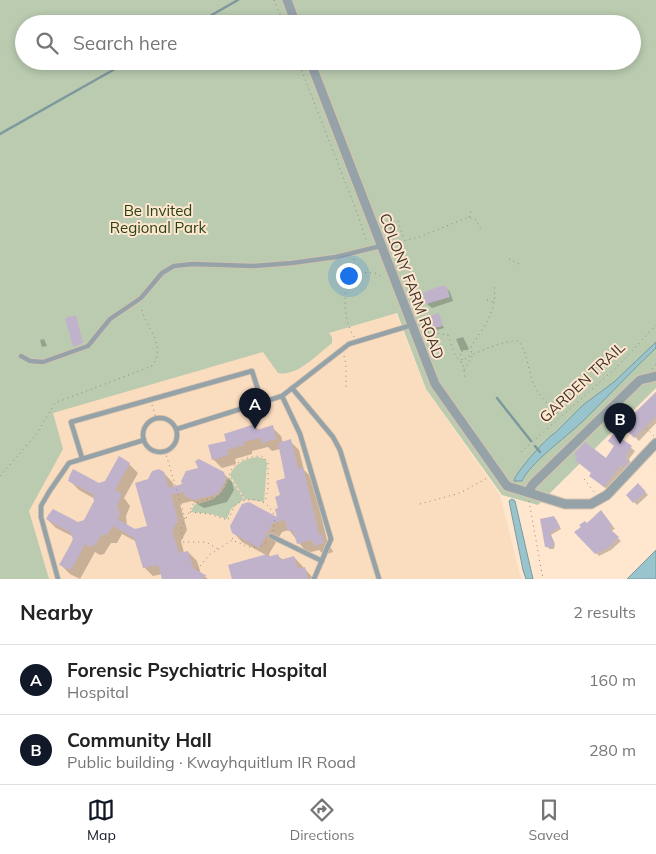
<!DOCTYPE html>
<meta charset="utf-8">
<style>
body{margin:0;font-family:Mulish,sans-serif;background:#f6f6f6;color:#222}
.you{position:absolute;left:348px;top:275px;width:18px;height:18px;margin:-12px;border:4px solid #fff;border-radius:50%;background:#1a73e8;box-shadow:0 0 0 8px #1a73e833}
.badge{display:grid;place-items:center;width:32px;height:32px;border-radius:50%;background:#111827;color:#fff;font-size:16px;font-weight:700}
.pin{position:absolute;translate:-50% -41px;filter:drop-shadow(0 1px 2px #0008)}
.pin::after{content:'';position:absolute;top:26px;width:18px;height:15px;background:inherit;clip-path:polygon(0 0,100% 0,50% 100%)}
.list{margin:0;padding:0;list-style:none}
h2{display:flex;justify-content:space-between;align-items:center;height:65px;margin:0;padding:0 20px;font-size:21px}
h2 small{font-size:16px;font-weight:400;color:#767676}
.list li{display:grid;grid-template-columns:32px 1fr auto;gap:15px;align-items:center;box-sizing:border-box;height:70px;padding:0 20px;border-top:1px solid #e0e0e0}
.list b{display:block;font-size:19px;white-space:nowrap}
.list p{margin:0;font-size:16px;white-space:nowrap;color:#767676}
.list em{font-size:16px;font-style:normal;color:#767676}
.icon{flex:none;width:28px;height:28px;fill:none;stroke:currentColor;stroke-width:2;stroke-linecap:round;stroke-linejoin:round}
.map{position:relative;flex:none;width:656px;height:579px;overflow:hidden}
.search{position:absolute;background:#fff;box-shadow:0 2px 8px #0003;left:15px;right:15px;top:15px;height:55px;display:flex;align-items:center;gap:12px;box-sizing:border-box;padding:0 18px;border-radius:28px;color:#767676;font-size:19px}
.sheet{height:205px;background:#fff}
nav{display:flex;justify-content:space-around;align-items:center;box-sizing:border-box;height:70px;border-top:1px solid #e0e0e0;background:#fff;font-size:14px;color:#767676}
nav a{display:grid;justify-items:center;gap:2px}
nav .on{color:#111827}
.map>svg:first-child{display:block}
</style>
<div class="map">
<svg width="656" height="579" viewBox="0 0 656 579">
<rect width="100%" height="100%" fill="#fee6cf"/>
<!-- built -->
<path fill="#fadcbf" d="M396,313L425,388L500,495L521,579H46L27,509L51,412Z"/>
<!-- green -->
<g fill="#bacbb0" fill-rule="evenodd">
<path d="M0,0H656V388L538,505L502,495L426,389L397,313L329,333L332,337V343C318,354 297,377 278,373L263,352L53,413L63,449L29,511L49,579H0ZM24,24H632V61H24Z"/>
<path d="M258,457L265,459L267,463L264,502L245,499L230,475C235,463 246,458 258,457Z"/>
<path d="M229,477L244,499L231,509L227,519L212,514L191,512L194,505C214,500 222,498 229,477Z"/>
</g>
<!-- water -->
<g fill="#98c4cd" stroke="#7d999d">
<path d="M656,342V348C630,372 607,398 582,422C566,437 529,464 522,481H514C514,474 548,436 555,433L583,405L614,382Z"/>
<path d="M512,499L515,501L533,579H526L523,570L509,501Z"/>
<path d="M656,550V579H627Z"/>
</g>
<!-- shadow -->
<g fill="#0003">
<path d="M393,220L398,235L393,236L387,221Z"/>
<path d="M446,288L450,292L453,301L432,308L427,304Z"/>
<path d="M438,315L444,328L437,330L435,328Z"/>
<path d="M463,337L469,349L461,351L456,339Z"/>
<path d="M44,339L47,346L42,347L40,340Z"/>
<path d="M656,392V423L639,441L624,426Z"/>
<path d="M255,426L259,430L272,427L281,436L283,443L290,441L299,450L304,470L312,478L327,540L333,552L324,555L319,550L307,553L289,530L282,532L269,554L270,558L278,556L283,560L294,557L314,579H233L230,566L266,555L242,542L233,532L279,520L286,479L280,449L272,451L268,447L252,451V454L235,459L236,464L222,468L213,459L227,441Z"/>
<path d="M614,435L635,451L629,459L632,466L628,470L625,468L608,490L594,479L615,447Z"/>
<path d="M129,464L138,473L124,498L130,506L126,516L127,526L135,531L149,527L164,473L173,483L174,487L223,473L232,482L234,490L227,502L204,508L192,501L180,504L187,530L181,541L184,553L188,552L197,561L201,574L208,579H163L162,574L153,576L144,567L137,542L122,534L117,543H111L104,554L100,555L95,552L80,579L70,574L61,565L74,537L56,528L47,519L78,524L85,521L96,502L95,499L79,490L69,480L99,485L106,482Z"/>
<path d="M638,485L648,495L637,505L627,495Z"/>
<path d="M604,515L615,529L611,531L621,541L611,550L599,556L576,532Z"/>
<path d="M556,519L561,529L551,535L555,544L554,549H549L541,520Z"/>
</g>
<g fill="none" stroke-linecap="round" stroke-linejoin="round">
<!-- stream -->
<g stroke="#7d999d" stroke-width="2.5">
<path d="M196,24L238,0"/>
<path d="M0,134L129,61"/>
<path d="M497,398L531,441"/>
<path d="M535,446L540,452"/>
</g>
</g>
<!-- building -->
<g fill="#c1b2cc">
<path d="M440,286H446L450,297L426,304L423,293Z"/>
<path d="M439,313L443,326L434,328L429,316Z"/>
<path d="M76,315L83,343L73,347L65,318Z"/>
<path d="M656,392V416L634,438L622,425Z"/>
<path d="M255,424L257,430L273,425L276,439L262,443L261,438L243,442L244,445L227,450L228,455L212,460L208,445L226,441L224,434Z"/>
<path d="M614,433L632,446L626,455V459L629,461L624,468L621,465L604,487L589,476L591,473L575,460L577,457L574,454L585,442L606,458L614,446L608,441Z"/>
<path d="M291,439L298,469L303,467L319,535L322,534L324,543L314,546L312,540L297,544L293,530L288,531L285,520L273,523L259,548L232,533L230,526L242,504L249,502L277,517L275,509L278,508L275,497L280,495L276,481L285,478L278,443Z"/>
<path d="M119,456L130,463L115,490L120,492L121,496L117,506L120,514L117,519L135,529L147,526L135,483L148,479L152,471L159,469L164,472L169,488L182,484L181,481L186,471L198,468L195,461L199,459L224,472L226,480L218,494L194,500L185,496L184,492L171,495L178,520L172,531L179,553L188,551L193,568L207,576L203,577V579H162L158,565L143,568L134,538L113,526L108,534L102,535L95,545L90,547L85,544L71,570L59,565L73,540L71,533L46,519L49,514L53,509L78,522L84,520L94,501L93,494L68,481L70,475L73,469L99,483L105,481Z"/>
<path d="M638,483L646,492L633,503L626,495Z"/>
<path d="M601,510L612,525L609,528L619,537L608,548L595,554L574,532L581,527L579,525L585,521L587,523Z"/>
<path d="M554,516L560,527L550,533L554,542L552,548L545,547L540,519Z"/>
<path d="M267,554L268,557L278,554L280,560L294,556L298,569L305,567L308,579H232L228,565Z"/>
</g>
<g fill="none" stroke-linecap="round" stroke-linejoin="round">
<!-- lane casing -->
<g stroke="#d8c3ae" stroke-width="6">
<g id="lane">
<path d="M21,356L30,361L43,362L88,346L110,319L141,298L162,273L174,266L193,264L253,266L292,263L336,257L381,246"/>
<path d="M292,388L333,437L340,450L379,579"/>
<path d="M282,396L300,434L331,539L314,579"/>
<circle cx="160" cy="435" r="17"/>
<path d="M177,429L282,396L349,344L412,325"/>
<path d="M82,458L71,422L252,371L262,402"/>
<path d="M271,536L322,561"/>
<path d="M58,579L41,517V506L49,492L69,463L144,440"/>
</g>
</g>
<!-- street casing -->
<g stroke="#d8c3ae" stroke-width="11">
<g id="street">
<path d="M287,0L296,24"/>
<path d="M310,61L435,384L507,486L565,504H591L607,495L656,443"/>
<path d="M528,492L533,484L640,380L656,376"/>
</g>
</g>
<!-- path -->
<g stroke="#968677" stroke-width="1" stroke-dasharray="1 4" stroke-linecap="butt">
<path d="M274,0L284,24"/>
<path d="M298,61L358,215L367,243"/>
<path d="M469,217L471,210"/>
<path d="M398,221L404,240"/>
<path d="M390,244L419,237L469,217L476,220L481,230"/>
<path d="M354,259L349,272L375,273L384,278"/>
<path d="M509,259L521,265"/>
<path d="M349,273C344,296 342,316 354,337"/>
<path d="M487,300L494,302"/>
<path d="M423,331L448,335L455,355L463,365L465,377"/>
<path d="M344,356L346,364V390"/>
<path d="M462,360L460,352L470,349"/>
<path d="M461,362C469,354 508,339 518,341C528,350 528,373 534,385C540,397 550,406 559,416"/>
<path d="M652,369L656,364"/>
<path d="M464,370L472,357L471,346C484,328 498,309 494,285"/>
<path d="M152,405L156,418"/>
<path d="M646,428L654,436"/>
<path d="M165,451L185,518L181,529L183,542H206L218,549"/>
<path d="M521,452L618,366L656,325"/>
<path d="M0,476L36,435L55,403L152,366C168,344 144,327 141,306"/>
<path d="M584,479L595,493"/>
<path d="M245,500L229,475C234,461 248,456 262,456L268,462V488L265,503"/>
<path d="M529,501L543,579"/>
<path d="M420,504L460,493L489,477"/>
<path d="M190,512L209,514L228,520L235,505C249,495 268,499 274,515"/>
<path d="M186,518L193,504L220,495L229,476"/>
<path d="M273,531L275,519"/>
<path d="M232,539L236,536"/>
<path d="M261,546L268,541"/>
<path d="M197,570L208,556L232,540L249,547H256"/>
</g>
<!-- lane -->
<use href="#lane" stroke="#95a3a9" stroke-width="4.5"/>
<!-- street -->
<use href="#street" stroke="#95a3a9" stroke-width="9"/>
</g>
<g text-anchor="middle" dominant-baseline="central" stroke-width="4" stroke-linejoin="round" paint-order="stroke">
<!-- park labels -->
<g font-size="15" fill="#284214" stroke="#fee6cf">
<text x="158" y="210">Be Invited<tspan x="158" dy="17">Regional Park</tspan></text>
</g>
<!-- street labels -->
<g font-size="15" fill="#3e352c" stroke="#fee6cf">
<text transform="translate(412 286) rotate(69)">COLONY FARM ROAD</text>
<text transform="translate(582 382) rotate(-43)">GARDEN TRAIL</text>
</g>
</g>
</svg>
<div class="you"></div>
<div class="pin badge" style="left:255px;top:429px">A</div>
<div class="pin badge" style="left:620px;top:444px">B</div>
<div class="search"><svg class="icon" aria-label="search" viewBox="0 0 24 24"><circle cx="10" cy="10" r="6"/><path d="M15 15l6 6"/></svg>Search here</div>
</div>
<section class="sheet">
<h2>Nearby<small>2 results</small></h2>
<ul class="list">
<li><span class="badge">A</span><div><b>Forensic Psychiatric Hospital</b><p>Hospital</p></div><em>160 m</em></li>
<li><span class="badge">B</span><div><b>Community Hall</b><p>Public building · Kwayhquitlum IR Road</p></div><em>280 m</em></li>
</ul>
</section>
<nav>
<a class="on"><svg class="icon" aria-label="map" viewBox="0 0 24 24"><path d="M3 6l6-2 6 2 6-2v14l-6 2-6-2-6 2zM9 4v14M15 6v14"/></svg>Map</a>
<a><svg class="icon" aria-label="directions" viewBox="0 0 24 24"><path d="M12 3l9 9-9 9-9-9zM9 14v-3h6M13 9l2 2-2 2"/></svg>Directions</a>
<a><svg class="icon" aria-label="saved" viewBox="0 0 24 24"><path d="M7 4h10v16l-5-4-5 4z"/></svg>Saved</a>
</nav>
